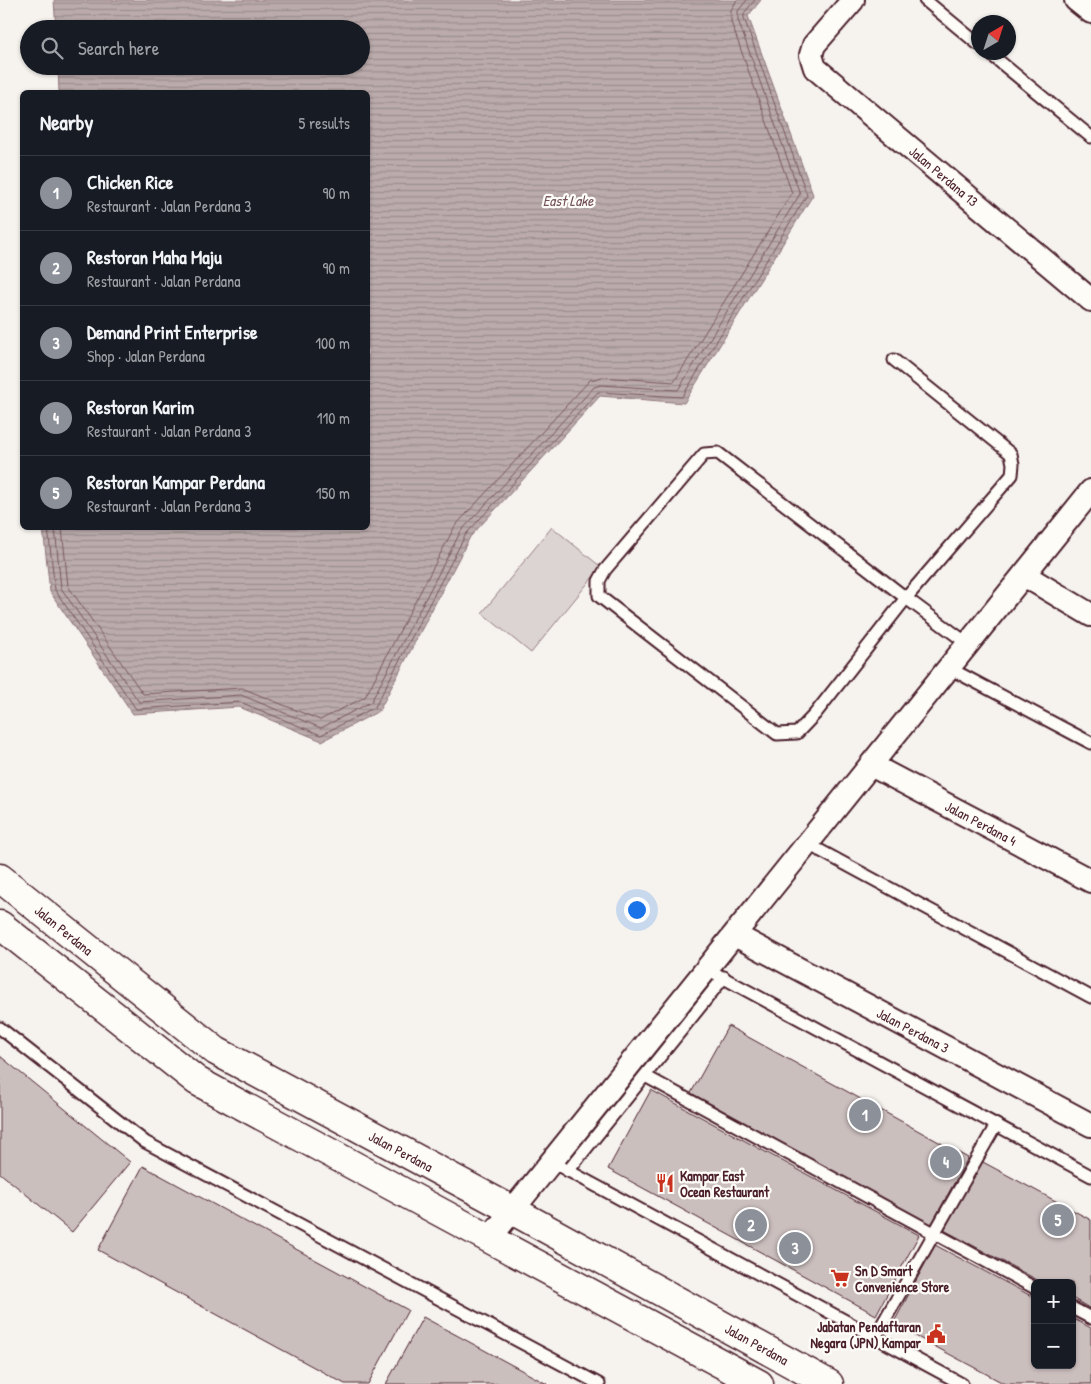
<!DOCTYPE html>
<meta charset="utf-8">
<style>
body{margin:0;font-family:"Patrick Hand",sans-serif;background:#242831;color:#f1f3f6}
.controls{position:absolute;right:15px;bottom:15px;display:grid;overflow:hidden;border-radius:8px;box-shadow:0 1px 4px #0004}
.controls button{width:45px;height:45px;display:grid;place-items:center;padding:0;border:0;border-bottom:1px solid #363941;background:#171b24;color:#f1f3f6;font:25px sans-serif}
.compass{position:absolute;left:971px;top:15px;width:45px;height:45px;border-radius:50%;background:#171b24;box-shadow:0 1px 4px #0004;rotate:39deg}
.you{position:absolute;left:636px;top:909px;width:18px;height:18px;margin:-12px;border:4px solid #fff;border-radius:50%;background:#1a73e8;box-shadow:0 0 0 8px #1a73e833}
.badge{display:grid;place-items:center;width:32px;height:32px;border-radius:50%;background:#8c9099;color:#fff;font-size:16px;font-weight:700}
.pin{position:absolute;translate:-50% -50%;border:2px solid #fff;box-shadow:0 1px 5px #0006}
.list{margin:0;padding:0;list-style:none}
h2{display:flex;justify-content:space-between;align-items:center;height:65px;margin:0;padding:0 20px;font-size:21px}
h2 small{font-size:16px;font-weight:400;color:#9ea1a6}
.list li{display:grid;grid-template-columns:32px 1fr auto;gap:15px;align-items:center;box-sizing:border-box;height:75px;padding:0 20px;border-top:1px solid #363941}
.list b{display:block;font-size:19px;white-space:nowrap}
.list p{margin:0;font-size:16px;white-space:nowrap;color:#9ea1a6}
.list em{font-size:16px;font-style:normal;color:#9ea1a6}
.icon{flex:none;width:28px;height:28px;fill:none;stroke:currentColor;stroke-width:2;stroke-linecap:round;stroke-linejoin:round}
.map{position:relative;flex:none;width:1091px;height:1384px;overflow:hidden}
.search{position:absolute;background:#171b24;box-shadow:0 1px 4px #0004;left:20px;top:20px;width:350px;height:55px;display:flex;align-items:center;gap:12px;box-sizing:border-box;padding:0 18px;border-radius:28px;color:#9ea1a6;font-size:19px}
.panel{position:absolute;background:#171b24;box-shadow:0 1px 4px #0004;left:20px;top:90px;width:350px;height:440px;border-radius:8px}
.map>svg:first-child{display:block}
</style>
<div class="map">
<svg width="1091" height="1384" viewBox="0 0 1091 1384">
<defs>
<pattern id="water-rules" width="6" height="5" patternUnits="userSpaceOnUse" patternTransform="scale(1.25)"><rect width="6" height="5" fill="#bbabac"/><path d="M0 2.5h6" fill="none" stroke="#9a8b8c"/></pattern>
</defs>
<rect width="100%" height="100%" fill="#f6f3ef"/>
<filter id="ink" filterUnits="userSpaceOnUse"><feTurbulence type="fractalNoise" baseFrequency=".02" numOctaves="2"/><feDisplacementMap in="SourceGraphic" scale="10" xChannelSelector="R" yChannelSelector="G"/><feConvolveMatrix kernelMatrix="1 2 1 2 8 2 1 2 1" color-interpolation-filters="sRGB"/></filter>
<g filter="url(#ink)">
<!-- grass -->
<path fill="#dcd4d2" stroke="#937a7e" d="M552,527L601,567L531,653L482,613Z"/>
<!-- water -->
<path fill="url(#water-rules)" stroke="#8e7378" d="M54,0H761L748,16L813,195L684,403L600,396L470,537L379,711L322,741L239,707L133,714L50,592L43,528H368V92H59L58,66H361V29H56Z"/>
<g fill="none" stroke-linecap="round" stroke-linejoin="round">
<!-- shore -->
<g stroke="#77575f" stroke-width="1">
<path d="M48,528L55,590L136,709L240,702L321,735L375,707L466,534L598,392L682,397L807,195L744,18V13L755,0"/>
<path d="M55,528L61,588L139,702L241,695L321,728L371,702L461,531L594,387L601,385L678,390L800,194L738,20V11L747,0"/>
<path d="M62,528L68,586L143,694L242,688L320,720L365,697L455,526L590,380L602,377L674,382L792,193L731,22V10L737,0"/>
</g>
</g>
<!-- building -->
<g fill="#cbbfbe" stroke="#4a1f2b">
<path d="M728,1026L968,1158L931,1225L691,1093Z"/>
<path d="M0,1056L130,1162L72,1232L0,1173Z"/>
<path d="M651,1090L919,1235L876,1315L608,1169Z"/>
<path d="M981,1161L1091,1220V1309L1072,1298V1283H1043L944,1230Z"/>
<path d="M143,1166L408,1310L368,1384H345L98,1250Z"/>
<path d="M935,1245L1035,1298V1365H1072V1318L1091,1328V1384H1005L893,1324Z"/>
<path d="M423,1317L547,1384H386Z"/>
</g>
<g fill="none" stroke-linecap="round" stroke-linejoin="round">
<!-- service casing -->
<g stroke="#4a1f2b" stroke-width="15">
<g id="service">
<path d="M925,0L978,44"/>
<path d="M988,52L1091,137"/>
<path d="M894,360L1011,454L1013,464L1012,475L906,598L968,644"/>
<path d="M718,453L906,598L815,714L797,733L777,734L599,596V581L605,570L704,454Z"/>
<path d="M949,668L1091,743"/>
<path d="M808,844L1091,997"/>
<path d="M707,969L1091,1176"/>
<path d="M0,1028L145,1142L599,1384"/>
<path d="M645,1076L1035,1288"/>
<path d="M552,1162L962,1384"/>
<path d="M568,1171L724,977"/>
<path d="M1072,1308L1091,1318"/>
<path d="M875,1337L996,1125"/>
</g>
</g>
<!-- minor casing -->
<g stroke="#4a1f2b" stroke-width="26">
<g id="minor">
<path d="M853,0L814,45L811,55L815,68L1091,300"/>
<path d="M1076,0L1091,12"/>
<path d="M1024,575L1091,615"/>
<path d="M871,765L1091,881"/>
<path d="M735,935L1091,1125"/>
<path d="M490,1238L1091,491"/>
</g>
</g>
<!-- tertiary casing -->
<g stroke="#4a1f2b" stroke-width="31">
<g id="tertiary">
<path d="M0,878L216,1051L512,1210L829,1384"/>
<path d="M0,925L197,1081L759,1384"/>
</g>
</g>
<!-- service -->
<use href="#service" stroke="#fdfcf7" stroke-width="11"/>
<!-- minor -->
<use href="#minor" stroke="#fdfcf7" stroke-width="22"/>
<!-- tertiary -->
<use href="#tertiary" stroke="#fdfcf7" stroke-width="28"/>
</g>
</g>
<!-- icons -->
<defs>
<g id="restaurant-bare" transform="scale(1.5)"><path d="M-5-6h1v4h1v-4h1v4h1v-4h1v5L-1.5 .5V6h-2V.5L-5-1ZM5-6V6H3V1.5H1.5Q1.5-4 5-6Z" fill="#c8321e" stroke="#fdfcf7" stroke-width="2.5" paint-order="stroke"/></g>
<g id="supermarket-bare" transform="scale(1.5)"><path d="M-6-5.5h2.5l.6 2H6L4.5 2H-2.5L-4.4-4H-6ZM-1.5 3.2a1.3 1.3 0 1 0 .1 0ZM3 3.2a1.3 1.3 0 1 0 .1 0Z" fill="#c8321e" stroke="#fdfcf7" stroke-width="2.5" paint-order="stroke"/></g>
<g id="civic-bare" transform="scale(1.5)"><path d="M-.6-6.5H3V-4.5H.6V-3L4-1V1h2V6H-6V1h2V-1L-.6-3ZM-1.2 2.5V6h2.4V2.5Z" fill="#c8321e" stroke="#fdfcf7" stroke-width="2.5" paint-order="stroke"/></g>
</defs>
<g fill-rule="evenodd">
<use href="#restaurant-bare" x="665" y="1183"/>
<use href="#supermarket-bare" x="840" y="1278"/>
<use href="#civic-bare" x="936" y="1334"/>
</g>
<g text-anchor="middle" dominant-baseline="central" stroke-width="4.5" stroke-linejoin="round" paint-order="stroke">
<!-- street labels -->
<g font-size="14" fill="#4a1f2b" stroke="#fdfcf7">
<text transform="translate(944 176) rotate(40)">Jalan Perdana 13</text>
<text transform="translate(981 823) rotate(28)">Jalan Perdana 4</text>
<text transform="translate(64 930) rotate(39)">Jalan Perdana</text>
<text transform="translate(913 1030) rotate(28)">Jalan Perdana 3</text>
<text transform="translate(401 1151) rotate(28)">Jalan Perdana</text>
<text transform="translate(757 1344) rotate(29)">Jalan Perdana</text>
</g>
<!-- poi labels -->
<g font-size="14" font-weight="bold" fill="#4a1f2b" stroke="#fdfcf7" text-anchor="start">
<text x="680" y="1175">Kampar East<tspan x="680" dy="16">Ocean Restaurant</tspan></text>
<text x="855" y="1270">Sn D Smart<tspan x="855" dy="16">Convenience Store</tspan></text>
<text x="921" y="1326" text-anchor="end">Jabatan Pendaftaran<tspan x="921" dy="16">Negara (JPN) Kampar</tspan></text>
</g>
<!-- water labels -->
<g font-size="15" font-style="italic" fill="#725058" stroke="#fdfcf7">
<text x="568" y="200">East Lake</text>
</g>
</g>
</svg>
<div class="controls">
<button>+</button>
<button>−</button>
</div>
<svg class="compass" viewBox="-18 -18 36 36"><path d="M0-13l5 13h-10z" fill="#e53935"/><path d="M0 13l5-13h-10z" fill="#9ea1a6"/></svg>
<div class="you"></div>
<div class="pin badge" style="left:865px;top:1115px">1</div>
<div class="pin badge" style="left:751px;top:1225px">2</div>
<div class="pin badge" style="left:795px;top:1248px">3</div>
<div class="pin badge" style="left:946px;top:1162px">4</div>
<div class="pin badge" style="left:1058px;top:1220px">5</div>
<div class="search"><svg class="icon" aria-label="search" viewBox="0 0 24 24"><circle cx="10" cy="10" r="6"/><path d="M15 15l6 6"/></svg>Search here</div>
<section class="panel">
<h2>Nearby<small>5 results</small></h2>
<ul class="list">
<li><span class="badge">1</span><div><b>Chicken Rice</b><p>Restaurant · Jalan Perdana 3</p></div><em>90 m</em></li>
<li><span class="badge">2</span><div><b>Restoran Maha Maju</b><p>Restaurant · Jalan Perdana</p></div><em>90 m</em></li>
<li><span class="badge">3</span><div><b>Demand Print Enterprise</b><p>Shop · Jalan Perdana</p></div><em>100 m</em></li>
<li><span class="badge">4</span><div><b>Restoran Karim</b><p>Restaurant · Jalan Perdana 3</p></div><em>110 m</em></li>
<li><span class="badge">5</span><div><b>Restoran Kampar Perdana</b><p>Restaurant · Jalan Perdana 3</p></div><em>150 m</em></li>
</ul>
</section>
</div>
